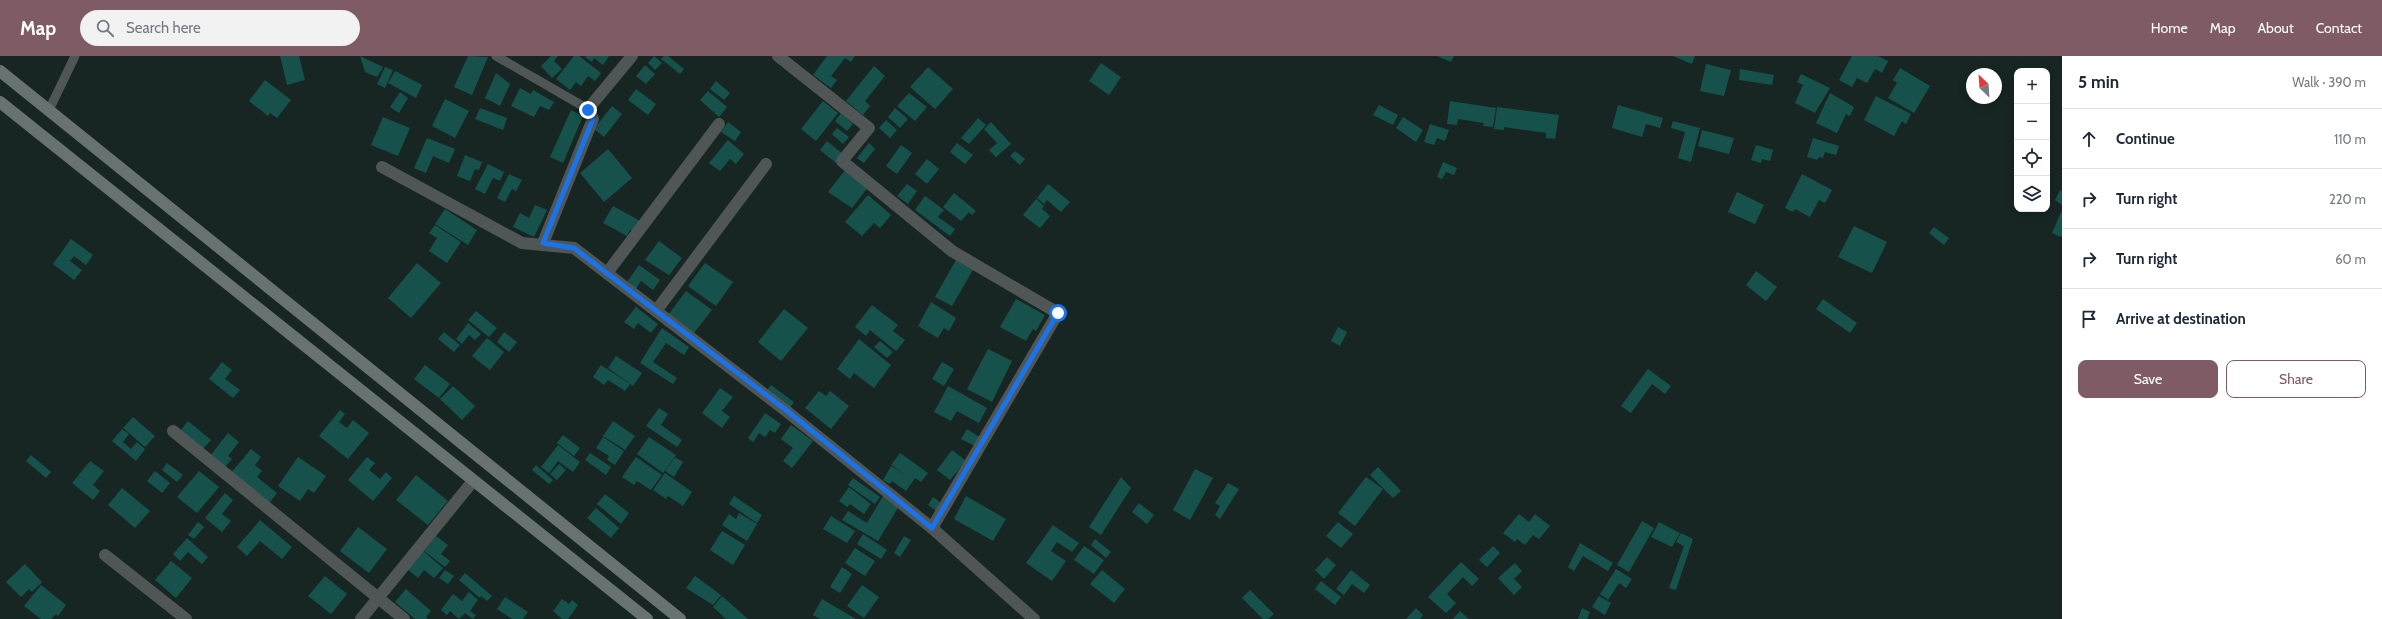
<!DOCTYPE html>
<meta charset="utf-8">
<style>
body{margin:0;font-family:Cabin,sans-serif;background:#f2f2f3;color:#1f2937}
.controls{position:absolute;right:12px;top:12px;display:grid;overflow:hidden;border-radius:8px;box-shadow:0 2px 10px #0003}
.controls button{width:36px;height:36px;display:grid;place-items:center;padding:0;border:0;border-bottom:1px solid #e0e1e3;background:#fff;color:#1f2937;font:20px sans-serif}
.compass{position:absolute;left:1966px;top:12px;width:36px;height:36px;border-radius:50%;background:#fff;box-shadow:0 2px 10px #0003;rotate:335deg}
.stop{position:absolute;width:12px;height:12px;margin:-9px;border:3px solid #1a73e8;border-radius:50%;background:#fff}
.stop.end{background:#1a73e8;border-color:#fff;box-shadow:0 1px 4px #0008}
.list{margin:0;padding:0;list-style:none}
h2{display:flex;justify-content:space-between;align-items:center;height:52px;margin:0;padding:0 16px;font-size:17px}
h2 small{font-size:13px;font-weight:400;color:#747a83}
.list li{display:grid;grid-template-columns:26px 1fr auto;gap:12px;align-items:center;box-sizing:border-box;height:60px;padding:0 16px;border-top:1px solid #e0e1e3}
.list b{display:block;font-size:15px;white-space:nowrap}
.list em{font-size:13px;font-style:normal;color:#747a83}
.actions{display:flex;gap:8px;padding:12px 16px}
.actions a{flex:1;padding:9px 0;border:1px solid #7f5c65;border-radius:8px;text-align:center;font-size:14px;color:#7f5c65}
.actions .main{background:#7f5c65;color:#fff}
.icon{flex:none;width:22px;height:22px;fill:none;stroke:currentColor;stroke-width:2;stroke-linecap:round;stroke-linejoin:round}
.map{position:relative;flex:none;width:2062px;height:563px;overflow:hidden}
header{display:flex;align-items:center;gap:24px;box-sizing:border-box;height:56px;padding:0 20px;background:#7f5c65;color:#fff}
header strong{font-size:19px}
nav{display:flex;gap:22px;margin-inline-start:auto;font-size:14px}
.search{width:280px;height:36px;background:#f2f2f3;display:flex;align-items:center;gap:10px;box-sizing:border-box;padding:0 14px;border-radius:22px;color:#747a83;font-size:15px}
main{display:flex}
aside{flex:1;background:#fff}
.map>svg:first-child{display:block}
</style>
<header>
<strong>Map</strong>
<div class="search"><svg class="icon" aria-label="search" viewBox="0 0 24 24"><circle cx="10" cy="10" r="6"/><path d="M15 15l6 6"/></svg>Search here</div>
<nav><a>Home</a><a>Map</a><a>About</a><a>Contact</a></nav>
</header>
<main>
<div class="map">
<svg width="2062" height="563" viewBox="0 0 2062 563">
<rect width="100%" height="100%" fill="#172623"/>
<!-- building -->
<g fill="#16524b">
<path d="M280,0H299L305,24L287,29Z"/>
<path d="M360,0L383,11L377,21L365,16Z"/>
<path d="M468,0L488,1L472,39L454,31Z"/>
<path d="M551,0H558L554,5L562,13L552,22L541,10Z"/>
<path d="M574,0H579L601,17L595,25L588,20L581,30L576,26L570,34L556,23Z"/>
<path d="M587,0H609L603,9L594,2L592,6L585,1Z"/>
<path d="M654,0L662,7L655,14L648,7Z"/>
<path d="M664,0H668L684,13L680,18L661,3Z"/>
<path d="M827,0H855L851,6L845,2L831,20L837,24L831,32L813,19Z"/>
<path d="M1437,0H1454L1451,6Z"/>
<path d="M1673,0H1695L1692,8Z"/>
<path d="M1852,0H1878L1888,5L1882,17L1875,13L1867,27L1857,22L1852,31L1839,24Z"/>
<path d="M1101,7L1121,21L1109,39L1089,25Z"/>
<path d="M1706,8L1731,14L1724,40L1700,35Z"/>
<path d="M645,9L655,18L646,28L636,20Z"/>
<path d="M874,10L885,20L865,45L870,50L863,59L846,45Z"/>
<path d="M385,11L393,14L385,32L377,28Z"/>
<path d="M928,11L953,33L935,53L910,31Z"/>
<path d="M1900,12L1930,30L1914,57L1888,42L1897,27L1893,24Z"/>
<path d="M1740,13L1774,19L1772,29L1739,24Z"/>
<path d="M395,15L422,29L416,42L388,27Z"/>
<path d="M496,17L510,28L500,50L485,42Z"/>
<path d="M1801,18L1830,32L1815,57L1795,47L1803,29L1797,26Z"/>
<path d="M265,24L291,44L277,62L270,57L268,60L249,45Z"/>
<path d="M716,25L730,37L724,44L710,33Z"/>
<path d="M520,32L531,38L533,34L554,46L549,54L540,50L534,61L511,50Z"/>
<path d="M636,33L656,48L648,59L628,44Z"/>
<path d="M708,35L727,51L719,61L700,44Z"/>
<path d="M400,36L408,42L399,57L390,51Z"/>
<path d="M909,37L927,51L915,65L897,50Z"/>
<path d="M1830,37L1854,51L1850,60L1846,58L1837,77L1816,67Z"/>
<path d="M1876,40L1911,58L1906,68L1902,65L1894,80L1864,64Z"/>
<path d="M445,43L469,55L455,82L432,70Z"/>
<path d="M823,45L838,57L816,85L801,73Z"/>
<path d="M1450,45L1496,52L1493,71L1483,70L1484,67L1458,63L1457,69L1447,68Z"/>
<path d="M1379,49L1398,59L1393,69L1373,59Z"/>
<path d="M1618,49L1663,62L1660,72L1646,68L1642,81L1612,72Z"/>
<path d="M612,50L622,58L604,81L594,73Z"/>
<path d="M1497,51L1559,59L1555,83L1546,82V77L1504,71V74L1494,73Z"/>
<path d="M480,52L507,62L503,74L475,63Z"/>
<path d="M895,52L908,63L900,72L888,61Z"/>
<path d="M571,54L583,60L563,107L550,101Z"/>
<path d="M841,57L853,68L847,75L835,65Z"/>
<path d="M383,61L410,72L398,100L371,89Z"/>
<path d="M1403,61L1423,74L1416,86L1396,72Z"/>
<path d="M978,62L986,69L969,88L961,82Z"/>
<path d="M886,64L897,74L890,82L879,72Z"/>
<path d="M1673,65L1700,72L1691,106L1678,102L1685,76L1671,72Z"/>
<path d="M728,66L741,76L735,85L721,76Z"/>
<path d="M991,66L1011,88L996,101L989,94L997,87L984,73Z"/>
<path d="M1430,68L1449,74L1445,85L1437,82L1434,89L1424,86Z"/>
<path d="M837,72L849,81L843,88L832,78Z"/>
<path d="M1702,74L1734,82L1729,98L1698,90Z"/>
<path d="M427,82L455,93L449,107L433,100L426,117L414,112Z"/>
<path d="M1813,82L1839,90L1836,99L1825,96L1823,102L1819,101L1817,104L1807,101Z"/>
<path d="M728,84L744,98L736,108L730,103L720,115L709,107Z"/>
<path d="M827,85L843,98L836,107L820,94Z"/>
<path d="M869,87L875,93L864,107L857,102Z"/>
<path d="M957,87L973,99L965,108L950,96Z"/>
<path d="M901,89L912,97L897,118L886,110Z"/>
<path d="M1756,89L1773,94L1770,105L1762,103L1761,107L1751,104Z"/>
<path d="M608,93L632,122L604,146L580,117Z"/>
<path d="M1015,95L1025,103L1020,109L1010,100Z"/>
<path d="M465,99L482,106L479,114L475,113L470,125L457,120Z"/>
<path d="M927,103L939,113L927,128L915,118Z"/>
<path d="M1443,106L1457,112L1454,119L1446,116L1442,123L1437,121Z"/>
<path d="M488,108L504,116L500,125L493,122L485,138L475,133Z"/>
<path d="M846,113L869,130L852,152L828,136Z"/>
<path d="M509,118L522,124L516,135L512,133L505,146L497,142Z"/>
<path d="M1802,118L1832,134L1825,147L1819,144L1810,161L1795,153L1793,156L1785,152Z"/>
<path d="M907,128L917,135L908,148L897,140Z"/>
<path d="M1048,128L1070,146L1061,156L1047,144L1044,148L1037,142Z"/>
<path d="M2060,134L2062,135V149L2055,144Z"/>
<path d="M1737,136L1764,149L1755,168L1728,156Z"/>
<path d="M954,137L976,155L972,159L969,156L961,165L943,151Z"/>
<path d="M868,139L891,159L880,172L874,167L862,180L845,166Z"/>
<path d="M925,140L944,154L938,161L955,173L950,180L915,154Z"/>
<path d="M1036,143L1044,150L1042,153L1050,160L1040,172L1023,159Z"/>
<path d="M535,149L547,154L534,181L513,171L520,157L529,162Z"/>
<path d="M613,150L642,166L636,177L630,174L627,180L603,167Z"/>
<path d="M445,153L477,174L468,189L435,168Z"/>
<path d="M2062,154V179L2061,181L2052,177Z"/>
<path d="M435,169L461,186L447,207L429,195L437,182L429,177Z"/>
<path d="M1854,170L1887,186L1872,217L1838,201Z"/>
<path d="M1934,171L1949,182L1944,189L1929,177Z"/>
<path d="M71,183L93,199L86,209L74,200L70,205L82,214L74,224L53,208Z"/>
<path d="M659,185L682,202L669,219L645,204Z"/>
<path d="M956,204L973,214L952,250L935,241Z"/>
<path d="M417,207L441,227L411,262L388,242Z"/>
<path d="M705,207L733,226L716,250L688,230Z"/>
<path d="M639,209L660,224L653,234L641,225L636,233L627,226Z"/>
<path d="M1756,215L1777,231L1766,245L1746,229Z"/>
<path d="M686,235L712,254L694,277L669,258Z"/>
<path d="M1016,243L1045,259L1036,275L1033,273L1026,285L1000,271Z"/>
<path d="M1823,243L1857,267L1850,277L1816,253Z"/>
<path d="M931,246L956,262L949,275L944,272L938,282L918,270Z"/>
<path d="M872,249L898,269L893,275L905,284L896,295L870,274L866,280L855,271Z"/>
<path d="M636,251L658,268L651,277L638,267L634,273L624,266Z"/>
<path d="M784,253L808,272L781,305L758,286Z"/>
<path d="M476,255L497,272L489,281L468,264Z"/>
<path d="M468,267L481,278L475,284L469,279L462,288L456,283Z"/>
<path d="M1338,271L1347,276L1340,290L1331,285Z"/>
<path d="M662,272L689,291L684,299L666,287L653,306L677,322L673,328L640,307Z"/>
<path d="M444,276L460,289L454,296L438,283Z"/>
<path d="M504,276L517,286L509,296L497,286Z"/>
<path d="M487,282L504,296L490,314L472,300Z"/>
<path d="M859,283L891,309L874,332L854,317L850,323L837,313Z"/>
<path d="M880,285L893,296L887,302L874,291Z"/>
<path d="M988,293L1012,305L992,346L967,333Z"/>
<path d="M616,300L642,317L633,330L608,312Z"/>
<path d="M222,306L232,314L225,323L240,334L233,342L209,323Z"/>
<path d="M942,306L954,313L944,330L932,323Z"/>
<path d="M425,309L450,328L439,342L414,323Z"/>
<path d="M601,309L630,328L625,335L608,324L604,329L593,321Z"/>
<path d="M1648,313L1671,330L1665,338L1652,328L1631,357L1621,350Z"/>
<path d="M771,329L794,346L788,354L765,337Z"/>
<path d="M453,330L475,350L462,364L440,343Z"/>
<path d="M948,330L987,352L979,367L957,355L951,365L934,356Z"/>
<path d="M720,332L733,341L722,355L730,361L722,372L702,357Z"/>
<path d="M819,335L826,340L830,335L849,350L831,373L805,352Z"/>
<path d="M659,352L668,358L661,369L682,384L677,391L646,370Z"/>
<path d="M340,354L345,358L339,366L347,372L353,364L369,377L348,403L319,380Z"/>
<path d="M765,357L781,368L775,377L770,374L765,381L759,377L753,386L748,382Z"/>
<path d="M133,361L155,380L145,391L123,372Z"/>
<path d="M188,365L211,384L203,393L181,374Z"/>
<path d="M613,365L635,380L625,394L603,380Z"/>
<path d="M791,369L813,385L792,412L783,405L793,392L781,383Z"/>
<path d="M122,373L129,378L123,386L131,393L137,386L145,393L136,405L112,385Z"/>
<path d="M967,373L981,382L975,390L961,383Z"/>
<path d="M228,377L239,386L228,400L232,403L224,412L210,400Z"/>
<path d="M563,379L580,392L574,400L557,387Z"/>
<path d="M603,381L624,395L615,409L607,404L609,400L596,392Z"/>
<path d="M649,381L676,399L663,417L637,398Z"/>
<path d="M558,389L580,406L573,416L558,405L549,417L541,411Z"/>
<path d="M251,393L261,401L255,409L262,415L257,421L277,437L268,449L230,418Z"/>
<path d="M952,394L966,405L950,424L937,414Z"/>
<path d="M590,397L611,411L606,419L585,404Z"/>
<path d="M900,397L928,417L921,426L915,422L906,435L892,425L890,428L883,424L891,410L907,420L891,409Z"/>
<path d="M31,399L51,416L46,422L26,405Z"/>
<path d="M298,401L326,420L314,437L308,433L300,445L278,430Z"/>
<path d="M367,401L375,407L369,414L380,423L386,416L392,422L373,445L348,424Z"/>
<path d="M636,401L662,419L651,434L637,425L634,429L622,421Z"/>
<path d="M675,401L683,406L674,421L665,415Z"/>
<path d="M90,405L104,415L93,429L100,435L93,444L72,427Z"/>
<path d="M167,407L183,419L177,426L162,414Z"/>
<path d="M559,408L566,414L557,424L550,418Z"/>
<path d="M536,409L553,424L549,428L532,414Z"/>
<path d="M1378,411L1401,435L1393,442L1370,419Z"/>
<path d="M1195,413L1213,422L1190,464L1173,454Z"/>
<path d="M155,415L170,427L162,437L147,425Z"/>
<path d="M199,415L219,431L197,457L177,441Z"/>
<path d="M665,417L692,436L683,450L668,440L666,443L653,434Z"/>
<path d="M416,419L448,445L428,469L396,444Z"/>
<path d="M1121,421L1131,432L1101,479L1089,471Z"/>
<path d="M1366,421L1383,433L1355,470L1338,457Z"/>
<path d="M853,422L880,441L875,448L848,429Z"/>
<path d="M1228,427L1239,433L1220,463L1215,459L1220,450L1215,447Z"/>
<path d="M849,431L871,448L864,458L850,448L847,451L839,445Z"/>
<path d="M122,432L150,455L135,472L108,449Z"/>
<path d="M225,437L233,444L222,458L231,465L222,476L205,462Z"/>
<path d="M605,438L629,457L621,468L597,448Z"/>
<path d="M734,440L762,459L757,467L729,448Z"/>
<path d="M883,440L899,450L878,485L842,464L848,455L867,467Z"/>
<path d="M966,440L1006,463L993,485L954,463Z"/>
<path d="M933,441L944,449L939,457L928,449Z"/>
<path d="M1139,447L1154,459L1147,468L1132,456Z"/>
<path d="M596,452L619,472L611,482L587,462Z"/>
<path d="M739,457L757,468L747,485L722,469L729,458L736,463Z"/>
<path d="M1519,458L1529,466L1535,458L1550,470L1539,483L1533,479L1525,489L1517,483L1515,486L1503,477Z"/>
<path d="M831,460L855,475L847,487L823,473Z"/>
<path d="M260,464L292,491L282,503L260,485L247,500L237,491Z"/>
<path d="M1642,465L1654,472L1629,516L1617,509Z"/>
<path d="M198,466L204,471L194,483L188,479Z"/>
<path d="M1338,466L1353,478L1341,492L1326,480Z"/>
<path d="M1659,466L1680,477L1672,491L1651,481Z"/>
<path d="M1053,469L1079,487L1072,496L1057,486L1051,495L1066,505L1052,525L1026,507Z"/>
<path d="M358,471L387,493L369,517L340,495Z"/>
<path d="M722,475L745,489L733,509L710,494Z"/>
<path d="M1681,477L1693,483L1676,534L1669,532L1684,490L1676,486Z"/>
<path d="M863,478L887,494L881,503L857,488Z"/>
<path d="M436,480L448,489L441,498L450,505L445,511L424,495Z"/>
<path d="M904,480L911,484L900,501L894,497Z"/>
<path d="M187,482L208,501L202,508L188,496L180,505L173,498Z"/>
<path d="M1095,483L1111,496L1106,502L1091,489Z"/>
<path d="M1580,487L1613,507L1608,515L1583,500L1574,515L1568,511Z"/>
<path d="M1084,490L1104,504L1094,518L1074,504Z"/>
<path d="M1493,490L1500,497L1487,511L1479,504Z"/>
<path d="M855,492L875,505L865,520L845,507Z"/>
<path d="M422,494L443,512L434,522L424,514L418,522L406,512Z"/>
<path d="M1327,501L1336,509L1324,523L1315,514Z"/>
<path d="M171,505L192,522L176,542L155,524Z"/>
<path d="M1461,506L1479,523L1472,530L1463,521L1447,538L1456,547L1446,557L1428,541Z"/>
<path d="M1515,507L1522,515L1514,523L1522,531L1514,539L1498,522Z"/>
<path d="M25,508L42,526L32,536L29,533L21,541L6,526Z"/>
<path d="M842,511L852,518L840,537L830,531Z"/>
<path d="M1616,513L1632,523L1626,532L1619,527L1608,544L1600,538Z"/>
<path d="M445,514L454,520L448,528L439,522Z"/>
<path d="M1102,514L1125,533L1114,547L1090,528Z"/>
<path d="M1351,514L1370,529L1364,537L1352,528L1344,539L1336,533Z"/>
<path d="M465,517L492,540L487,545L481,540L480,542L459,524Z"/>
<path d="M325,520L347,538L331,558L308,540Z"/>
<path d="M695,520L721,539L713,549L686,532Z"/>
<path d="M1321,525L1341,541L1335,549L1315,533Z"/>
<path d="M41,529L66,549L58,560L56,558L51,563H41L24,550Z"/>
<path d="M862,529L879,541L864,562L847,550Z"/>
<path d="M406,533L431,555L426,561L428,563H415L395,546Z"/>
<path d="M1250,534L1274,558L1268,563H1263L1242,542Z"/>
<path d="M469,536L478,544L470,555L476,559L473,563L465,557L459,563L450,555L447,559L441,554L453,538L462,545Z"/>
<path d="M722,540L748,563H726L713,551Z"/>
<path d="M1599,540L1611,547L1605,559L1592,551Z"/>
<path d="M505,541L528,556L523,563H512L497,553Z"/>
<path d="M562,543L569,548L572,544L578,549L568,563H562L553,555Z"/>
<path d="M822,543L856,563H820L813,559Z"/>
<path d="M1416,552L1423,559L1420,563H1406Z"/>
<path d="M1582,552L1590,556L1587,563H1578Z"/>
<path d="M1460,555L1469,563H1453Z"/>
</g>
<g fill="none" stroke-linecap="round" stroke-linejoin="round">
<!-- lane -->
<g stroke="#4f5655" stroke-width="9">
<path d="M496,0L588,53"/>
<path d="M49,54L75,0"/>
</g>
<!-- street -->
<g stroke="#4f5655" stroke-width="12">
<path d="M778,0L869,72L842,105L952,195L1058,257L932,472"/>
<path d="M382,111L522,187L574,192L785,354L932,472L1034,563"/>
<path d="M543,187L593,63L588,53L632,0"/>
<path d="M607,217L719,68"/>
<path d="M656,255L766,108"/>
<path d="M173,375L404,563"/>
<path d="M105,499L186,563"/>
<path d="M361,563L473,425"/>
</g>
<!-- secondary -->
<g stroke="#687371" stroke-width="12">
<path d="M0,15L680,563"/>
<path d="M0,46L647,563"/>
</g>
</g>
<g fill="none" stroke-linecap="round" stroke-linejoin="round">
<!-- route -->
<path stroke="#1a73e8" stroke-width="5" d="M588,54L593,63L543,187L574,192L786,354L932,472L1058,257"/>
</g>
</svg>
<div class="controls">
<button>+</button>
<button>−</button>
<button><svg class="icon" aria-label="locate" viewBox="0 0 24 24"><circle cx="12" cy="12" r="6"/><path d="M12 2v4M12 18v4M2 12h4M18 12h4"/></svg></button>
<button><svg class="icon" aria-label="layers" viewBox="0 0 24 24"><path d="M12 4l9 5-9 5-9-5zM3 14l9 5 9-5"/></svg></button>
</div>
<svg class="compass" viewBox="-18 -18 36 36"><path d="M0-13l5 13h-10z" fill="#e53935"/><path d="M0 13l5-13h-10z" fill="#747a83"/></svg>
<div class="stop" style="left:1058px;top:257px"></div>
<div class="stop end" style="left:588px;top:54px"></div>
</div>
<aside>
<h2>5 min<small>Walk · 390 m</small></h2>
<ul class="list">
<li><svg class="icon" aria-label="ahead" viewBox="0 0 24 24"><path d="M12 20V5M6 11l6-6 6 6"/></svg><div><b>Continue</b></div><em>110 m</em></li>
<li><svg class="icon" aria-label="right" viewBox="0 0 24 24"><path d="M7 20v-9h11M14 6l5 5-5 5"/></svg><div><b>Turn right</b></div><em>220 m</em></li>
<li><svg class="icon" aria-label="right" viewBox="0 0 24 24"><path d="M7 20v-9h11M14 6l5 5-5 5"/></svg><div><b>Turn right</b></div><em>60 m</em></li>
<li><svg class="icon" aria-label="arrive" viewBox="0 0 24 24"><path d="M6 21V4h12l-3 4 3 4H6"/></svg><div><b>Arrive at destination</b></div></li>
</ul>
<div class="actions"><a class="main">Save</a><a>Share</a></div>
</aside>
</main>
